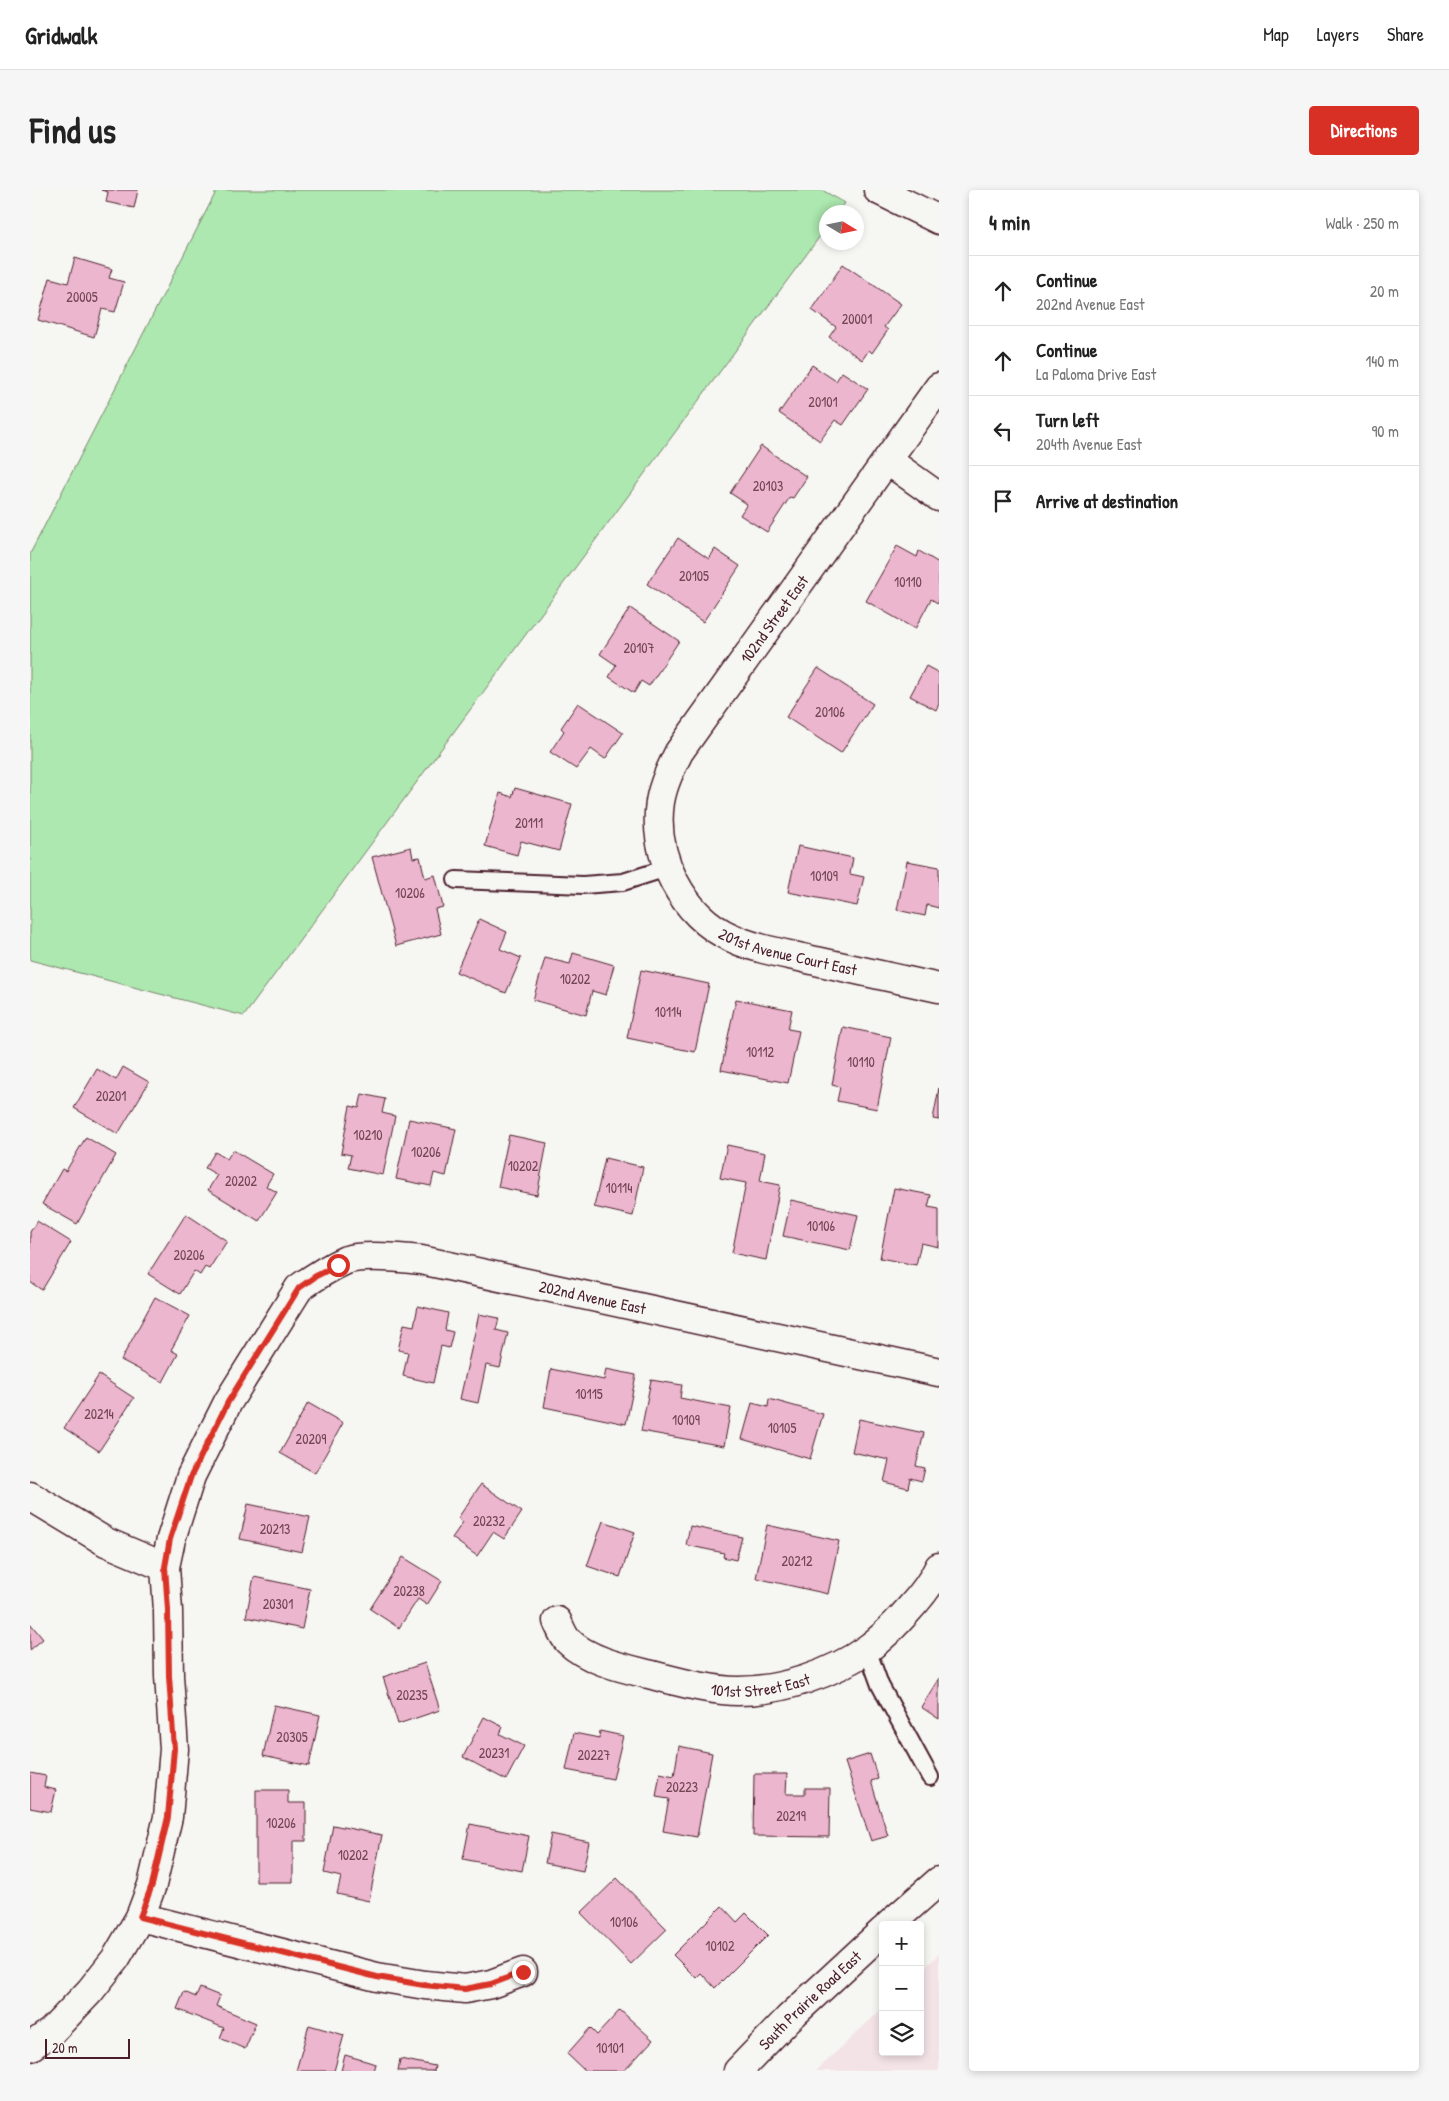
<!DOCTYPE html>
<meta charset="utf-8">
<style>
body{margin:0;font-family:"Patrick Hand",sans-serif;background:#f6f6f6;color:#222}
.controls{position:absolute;right:15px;bottom:15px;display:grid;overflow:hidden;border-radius:5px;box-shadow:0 2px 8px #0003}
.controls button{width:45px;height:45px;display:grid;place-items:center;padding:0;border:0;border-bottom:1px solid #e0e0e0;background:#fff;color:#222;font:25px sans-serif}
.compass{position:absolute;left:789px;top:15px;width:45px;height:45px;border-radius:50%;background:#fff;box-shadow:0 2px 8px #0003;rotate:100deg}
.scale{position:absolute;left:15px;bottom:12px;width:85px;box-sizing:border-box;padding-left:5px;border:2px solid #4a1f2b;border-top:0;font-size:14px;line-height:18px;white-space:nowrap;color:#4a1f2b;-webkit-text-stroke:4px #f6f6f2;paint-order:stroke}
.stop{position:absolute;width:15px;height:15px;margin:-11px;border:4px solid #d93025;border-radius:50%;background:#fff}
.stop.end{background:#d93025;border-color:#fff;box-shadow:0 1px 5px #0008}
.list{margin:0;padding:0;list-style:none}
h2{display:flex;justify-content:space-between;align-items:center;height:65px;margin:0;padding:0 20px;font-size:21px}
h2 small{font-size:16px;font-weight:400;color:#767676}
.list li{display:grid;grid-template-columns:32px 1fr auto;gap:15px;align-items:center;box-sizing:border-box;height:70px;padding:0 20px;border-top:1px solid #e0e0e0}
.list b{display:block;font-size:19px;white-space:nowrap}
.list p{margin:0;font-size:16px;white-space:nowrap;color:#767676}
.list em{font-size:16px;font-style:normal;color:#767676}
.icon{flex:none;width:28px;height:28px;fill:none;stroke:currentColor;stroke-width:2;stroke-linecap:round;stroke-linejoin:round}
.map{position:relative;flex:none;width:909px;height:1881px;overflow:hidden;border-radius:5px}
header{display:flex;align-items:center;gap:30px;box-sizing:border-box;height:70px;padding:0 25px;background:#fff;border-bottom:1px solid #e0e0e0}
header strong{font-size:24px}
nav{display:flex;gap:28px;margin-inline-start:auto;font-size:18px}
.intro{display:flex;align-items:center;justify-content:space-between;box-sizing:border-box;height:120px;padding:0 30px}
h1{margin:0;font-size:35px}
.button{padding:12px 22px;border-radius:5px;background:#d93025;color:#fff;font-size:18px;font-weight:700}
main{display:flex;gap:30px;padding:0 30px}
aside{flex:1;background:#fff;border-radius:5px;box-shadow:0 2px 8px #0003}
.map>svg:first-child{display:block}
</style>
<header>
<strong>Gridwalk</strong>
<nav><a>Map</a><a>Layers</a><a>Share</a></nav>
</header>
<div class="intro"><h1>Find us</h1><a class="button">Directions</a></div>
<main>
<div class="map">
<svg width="909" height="1881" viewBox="0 0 909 1881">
<rect width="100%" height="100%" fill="#f6f6f2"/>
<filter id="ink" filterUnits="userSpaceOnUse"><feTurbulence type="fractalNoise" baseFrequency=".02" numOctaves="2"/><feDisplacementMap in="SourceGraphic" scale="10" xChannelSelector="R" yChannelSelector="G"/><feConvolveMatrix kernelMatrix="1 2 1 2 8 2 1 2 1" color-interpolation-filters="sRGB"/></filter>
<g filter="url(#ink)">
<!-- built -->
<path fill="#f3e3e7" d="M909,1764V1881H786L853,1818V1862H890V1782Z"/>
<!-- green -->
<path fill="#ace8af" stroke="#7b846d" d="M187,0H792L815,13L808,22H796V38L214,826L0,770V364Z"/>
<!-- building -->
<g fill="#ecb6ce" stroke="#4a1f2b">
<path d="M71,0H108L104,18L76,12L78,2Z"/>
<path d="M45,68L82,79L79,88L94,92L85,122L72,119L64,147L8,130L20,88L38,93Z"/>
<path d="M813,74L871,114L854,137L858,140L842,163L839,160L832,170L799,147L806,137L782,120Z"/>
<path d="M782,175L806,191L812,182L838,199L813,235L805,230L790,251L749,223Z"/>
<path d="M731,256L777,287L763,308L760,307L737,342L710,325L717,314L700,303Z"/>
<path d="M648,348L679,369L685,359L710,376L673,432L617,394Z"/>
<path d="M867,356L887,367L889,361L909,373V414L901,409L885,439L836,411Z"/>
<path d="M600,418L649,451L619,496L611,491L604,503L579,487L586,475L570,464Z"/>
<path d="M896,476L909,483V514L906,520L880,506Z"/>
<path d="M788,478L843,514L811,563L756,527Z"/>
<path d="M548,513L593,543L575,569L561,559L546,579L520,562L534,541L531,538Z"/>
<path d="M485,598L542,614L529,661L491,651L487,665L455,656L470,603L482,607Z"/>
<path d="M768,656L823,668L820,684L834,687L827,716L758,702Z"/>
<path d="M381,657L383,668L390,667L395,688L405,685L413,717L405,719L411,744L366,756L342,667Z"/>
<path d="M877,671L909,677V718L897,715L895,726L867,720Z"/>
<path d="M449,729L477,742L470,759L491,768L476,803L426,782Z"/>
<path d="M543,763L584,775L576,805L562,801L556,825L503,810L515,768L540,774Z"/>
<path d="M611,780L679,794L665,862L597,848Z"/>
<path d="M706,809L762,820L758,839L769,841L758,893L691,880Z"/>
<path d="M813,837L861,847L847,919L807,911L810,897L802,895Z"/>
<path d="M93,877L119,892L88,944L44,918L67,879L86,890Z"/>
<path d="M909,898V930L903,929Z"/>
<path d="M332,904L355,909L352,923L365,926L353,985L318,978L321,965L311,963L320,916L329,918Z"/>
<path d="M379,929L426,939L416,986L404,983L401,996L366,989Z"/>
<path d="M479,945L517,953L507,1005L468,997Z"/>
<path d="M56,947L86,965L47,1034L12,1014L32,979L36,981Z"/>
<path d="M697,955L735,963L730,991L750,995L736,1070L702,1063L716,993L690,988Z"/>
<path d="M203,960L243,984L236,996L247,1002L229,1031L178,1000L187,985L175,978L185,962L197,969Z"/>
<path d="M575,968L613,977L603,1026L564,1017Z"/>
<path d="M864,998L901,1005L898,1017L909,1019V1057L891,1053L886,1075L850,1068Z"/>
<path d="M761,1010L828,1025L820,1060L753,1046Z"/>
<path d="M156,1024L197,1051L179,1079L175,1077L170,1085L164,1081L150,1104L118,1084Z"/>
<path d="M7,1031L41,1052L12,1100L0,1092V1042Z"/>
<path d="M125,1107L160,1126L141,1160L148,1164L133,1192L91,1170Z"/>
<path d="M388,1116L418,1123L415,1140L423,1142L419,1158L411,1156L403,1193L373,1186L378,1162L368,1160L374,1134L384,1136Z"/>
<path d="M449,1124L469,1128L466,1140L478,1143L470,1178L456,1175L448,1213L430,1209Z"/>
<path d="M521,1179L574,1190L576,1179L606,1185L596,1234L514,1217Z"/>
<path d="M69,1185L104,1208L69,1261L34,1238Z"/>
<path d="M621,1190L652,1195L650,1208L701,1218L694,1256L611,1241Z"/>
<path d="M739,1209L793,1224L780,1269L712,1249L722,1213L738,1217Z"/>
<path d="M278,1213L313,1233L285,1283L250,1263Z"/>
<path d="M829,1229L894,1243L886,1276L895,1278L892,1291L880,1288L878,1298L854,1292L859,1270L822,1262Z"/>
<path d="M451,1294L492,1322L474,1349L463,1342L447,1366L422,1348L433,1332L428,1328Z"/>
<path d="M218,1314L280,1327L272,1362L210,1349Z"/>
<path d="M573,1331L605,1342L590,1387L557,1376Z"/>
<path d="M737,1335L809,1351L798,1404L726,1388Z"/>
<path d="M660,1336L712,1347L706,1370L693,1367L694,1363L656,1355Z"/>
<path d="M373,1367L412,1391L397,1415L388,1409L369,1438L340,1419Z"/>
<path d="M224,1387L280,1399L272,1439L216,1427Z"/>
<path d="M0,1433L13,1449L0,1460Z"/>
<path d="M395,1473L410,1520L368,1534L353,1487Z"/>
<path d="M909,1488V1529L891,1517Z"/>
<path d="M244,1515L290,1525L279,1576L233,1566Z"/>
<path d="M454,1527L473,1537L470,1544L494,1556L476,1590L433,1567Z"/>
<path d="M570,1541L593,1546L583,1589L536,1580L544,1543L569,1548Z"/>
<path d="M649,1556L682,1563L667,1647L633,1641L639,1609L626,1607L630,1583L644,1586Z"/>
<path d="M840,1564L848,1589L841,1591L858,1646L841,1651L815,1572Z"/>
<path d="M0,1583L16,1586L14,1597L26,1600L21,1622L0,1618Z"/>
<path d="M724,1584H757L756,1604H775V1598H800L799,1647L723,1646Z"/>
<path d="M226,1600H258V1613H276V1651H263V1692H226Z"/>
<path d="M440,1634L499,1646L492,1681L433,1669Z"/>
<path d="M303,1635L352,1645L339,1711L307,1704L311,1687L294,1683Z"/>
<path d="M521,1644L559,1652L553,1681L515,1673Z"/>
<path d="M587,1688L637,1739L601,1774L551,1723Z"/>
<path d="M692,1716L707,1732L716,1723L738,1745L685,1798L671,1783L666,1788L643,1765Z"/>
<path d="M170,1798L190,1806L186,1816L226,1833L215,1859L190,1848L194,1838L147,1819L154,1802L166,1807Z"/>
<path d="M590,1820L623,1850L594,1881H555L537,1864L560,1838L567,1845Z"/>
<path d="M279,1835L314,1845L304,1881H266Z"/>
<path d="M315,1865L346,1874L344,1881H311Z"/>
<path d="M370,1869L405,1876L404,1881H368Z"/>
</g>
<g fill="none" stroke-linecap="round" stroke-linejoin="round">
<!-- service casing -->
<g stroke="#4a1f2b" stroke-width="20">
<g id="service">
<path d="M426,690L553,695L593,692L637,678"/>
<path d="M837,1459L850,1495L900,1587"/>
</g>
</g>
<!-- minor casing -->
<g stroke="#4a1f2b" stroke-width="31">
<g id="minor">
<path id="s1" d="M909,197L649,562C641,578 633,594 630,612C622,665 652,726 702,748C728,760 758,764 786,771C827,780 868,789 909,798"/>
<path d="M857,270L909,307"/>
<path d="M0,1306L76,1352L135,1377"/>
<path id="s2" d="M527,1431C530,1437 533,1446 538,1451C557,1470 593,1478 618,1484C646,1491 680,1501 708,1501C751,1501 802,1484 837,1459C854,1447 867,1433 881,1417C892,1405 902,1392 909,1377"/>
<path d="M110,1727L347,1787L395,1795L435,1799L461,1794L493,1782"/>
<path id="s3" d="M0,1857L22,1841L60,1801L86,1768L110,1727L122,1695L138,1627L144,1559L139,1486L138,1421L135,1377L141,1349L161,1286L198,1212L269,1098C283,1088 300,1077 316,1070C333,1064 373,1068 391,1070L909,1182"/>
</g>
</g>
<!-- secondary casing -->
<g stroke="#4a1f2b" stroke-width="31">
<g id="secondary">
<path d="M848,0L909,30"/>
<path d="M859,1735L909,1691"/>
<path id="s4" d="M708,1881L759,1828L853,1741"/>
</g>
</g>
<!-- service -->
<use href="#service" stroke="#f6f6f2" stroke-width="16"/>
<!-- minor -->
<use href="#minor" stroke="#f6f6f2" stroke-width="28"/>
<!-- secondary -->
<use href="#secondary" stroke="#f6f6f2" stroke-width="28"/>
</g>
</g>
<g fill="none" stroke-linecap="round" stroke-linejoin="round" filter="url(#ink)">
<!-- route -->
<path stroke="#d93025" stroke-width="6" d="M308,1075L286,1086L269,1098L198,1212L161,1286L140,1349L135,1377L138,1420L139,1486L144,1559L138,1627L122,1695L110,1727L347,1787L394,1795L435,1799L461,1794L493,1782"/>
</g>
<g text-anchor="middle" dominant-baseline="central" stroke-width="4" stroke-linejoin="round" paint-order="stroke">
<!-- number labels -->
<g font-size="14" fill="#724554">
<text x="52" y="106">20005</text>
<text x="827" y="128">20001</text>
<text x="793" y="211">20101</text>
<text x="738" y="295">20103</text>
<text x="664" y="385">20105</text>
<text x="878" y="391">10110</text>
<text x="609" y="457">20107</text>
<text x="800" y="521">20106</text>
<text x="499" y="632">20111</text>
<text x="794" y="685">10109</text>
<text x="380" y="702">10206</text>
<text x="545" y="788">10202</text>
<text x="638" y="821">10114</text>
<text x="730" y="861">10112</text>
<text x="831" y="871">10110</text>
<text x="81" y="905">20201</text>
<text x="338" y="944">10210</text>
<text x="396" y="961">10206</text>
<text x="493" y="975">10202</text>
<text x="211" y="990">20202</text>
<text x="589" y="997">10114</text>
<text x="791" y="1035">10106</text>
<text x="159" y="1064">20206</text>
<text x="559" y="1203">10115</text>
<text x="69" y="1223">20214</text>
<text x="656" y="1229">10109</text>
<text x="752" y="1237">10105</text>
<text x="281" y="1248">20209</text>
<text x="459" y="1330">20232</text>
<text x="245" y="1338">20213</text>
<text x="767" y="1370">20212</text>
<text x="379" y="1400">20238</text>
<text x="248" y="1413">20301</text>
<text x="382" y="1504">20235</text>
<text x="262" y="1546">20305</text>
<text x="464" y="1562">20231</text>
<text x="564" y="1564">20227</text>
<text x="652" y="1596">20223</text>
<text x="761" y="1625">20219</text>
<text x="251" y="1632">10206</text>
<text x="323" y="1664">10202</text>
<text x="594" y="1731">10106</text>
<text x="690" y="1755">10102</text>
<text x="580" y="1857">10101</text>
</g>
<!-- street labels -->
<g font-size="16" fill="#4a1f2b" stroke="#f6f6f2">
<text transform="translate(744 429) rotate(-54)">102nd Street East</text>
<text stroke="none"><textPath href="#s1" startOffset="724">201st Avenue Court East</textPath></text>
<text stroke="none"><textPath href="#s3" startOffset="1144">202nd Avenue East</textPath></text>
<text stroke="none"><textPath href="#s2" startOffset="225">101st Street East</textPath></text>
<text stroke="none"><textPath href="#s4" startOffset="101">South Prairie Road East</textPath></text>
</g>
</g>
</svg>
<div class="controls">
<button>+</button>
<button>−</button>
<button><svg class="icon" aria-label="layers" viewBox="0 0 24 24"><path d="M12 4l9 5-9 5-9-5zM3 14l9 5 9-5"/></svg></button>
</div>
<svg class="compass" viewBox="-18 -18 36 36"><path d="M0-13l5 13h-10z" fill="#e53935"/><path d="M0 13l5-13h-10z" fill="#767676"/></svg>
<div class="scale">20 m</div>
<div class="stop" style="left:308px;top:1075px"></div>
<div class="stop end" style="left:493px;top:1782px"></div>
</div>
<aside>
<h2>4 min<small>Walk · 250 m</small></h2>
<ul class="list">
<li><svg class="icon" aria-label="ahead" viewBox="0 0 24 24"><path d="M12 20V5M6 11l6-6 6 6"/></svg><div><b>Continue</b><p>202nd Avenue East</p></div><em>20 m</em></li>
<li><svg class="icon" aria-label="ahead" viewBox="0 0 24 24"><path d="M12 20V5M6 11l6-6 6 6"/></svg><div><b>Continue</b><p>La Paloma Drive East</p></div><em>140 m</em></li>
<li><svg class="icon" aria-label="left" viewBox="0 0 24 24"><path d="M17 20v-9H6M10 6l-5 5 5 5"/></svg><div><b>Turn left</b><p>204th Avenue East</p></div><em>90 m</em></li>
<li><svg class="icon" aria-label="arrive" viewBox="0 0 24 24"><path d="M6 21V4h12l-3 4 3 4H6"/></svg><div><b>Arrive at destination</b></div></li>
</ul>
</aside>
</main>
